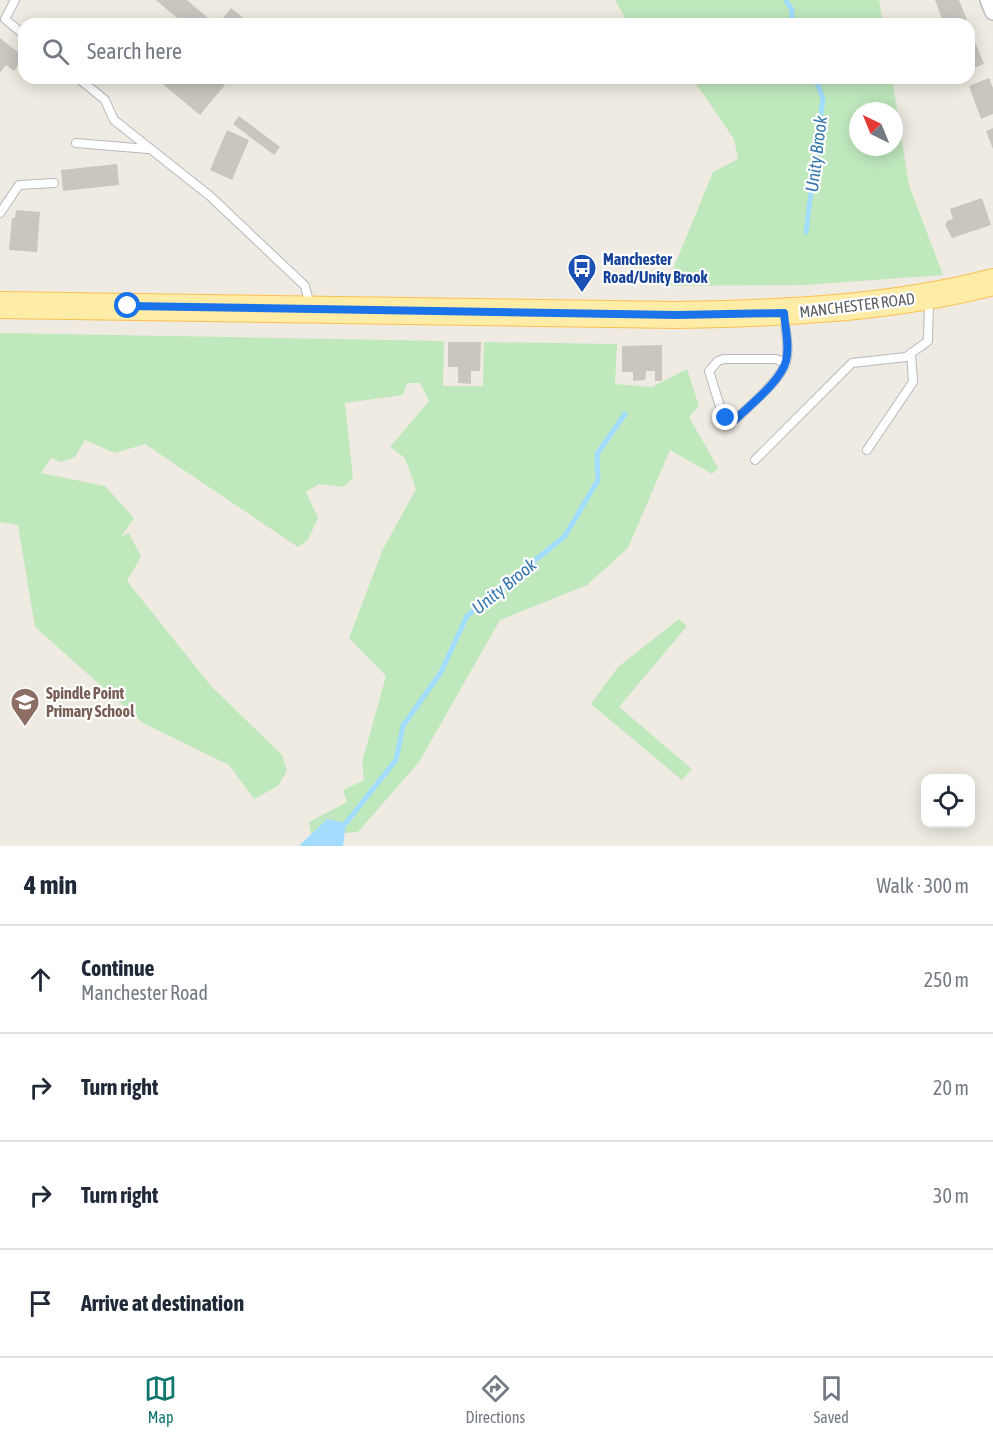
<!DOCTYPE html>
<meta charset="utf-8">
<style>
body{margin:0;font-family:"Asap Condensed",sans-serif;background:#f2f2f3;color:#1f2937}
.controls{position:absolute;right:18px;bottom:18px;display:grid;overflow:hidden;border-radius:12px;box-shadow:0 3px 15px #0003}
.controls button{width:54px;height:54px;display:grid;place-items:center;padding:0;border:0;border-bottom:2px solid #e0e1e3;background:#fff;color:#1f2937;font:30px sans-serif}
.compass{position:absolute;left:849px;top:102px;width:54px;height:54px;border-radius:50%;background:#fff;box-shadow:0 3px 15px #0003;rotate:317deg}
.stop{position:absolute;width:18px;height:18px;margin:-14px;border:4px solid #1a73e8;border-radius:50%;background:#fff}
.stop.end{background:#1a73e8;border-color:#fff;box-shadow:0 2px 6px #0008}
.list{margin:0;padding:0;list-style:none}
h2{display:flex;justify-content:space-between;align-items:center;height:78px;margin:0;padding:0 24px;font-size:26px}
h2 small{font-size:20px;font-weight:400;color:#747a83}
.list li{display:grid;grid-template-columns:39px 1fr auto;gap:18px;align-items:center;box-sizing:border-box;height:108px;padding:0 24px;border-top:2px solid #e0e1e3}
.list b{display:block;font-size:22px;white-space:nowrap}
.list p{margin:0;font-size:20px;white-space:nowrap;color:#747a83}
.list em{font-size:20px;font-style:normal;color:#747a83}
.icon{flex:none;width:33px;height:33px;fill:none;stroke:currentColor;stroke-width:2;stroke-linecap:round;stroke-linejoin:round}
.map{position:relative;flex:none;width:993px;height:846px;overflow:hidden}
.search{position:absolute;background:#fff;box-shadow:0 3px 15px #0003;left:18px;right:18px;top:18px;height:66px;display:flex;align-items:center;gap:15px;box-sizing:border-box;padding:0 21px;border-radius:18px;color:#747a83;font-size:22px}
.sheet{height:510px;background:#fff}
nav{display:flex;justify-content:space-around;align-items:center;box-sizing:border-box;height:84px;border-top:2px solid #e0e1e3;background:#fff;font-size:16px;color:#747a83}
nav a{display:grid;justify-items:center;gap:3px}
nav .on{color:#0f766e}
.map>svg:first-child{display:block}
</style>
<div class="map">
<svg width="993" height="846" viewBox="0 0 993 846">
<rect width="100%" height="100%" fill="#efebe2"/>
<!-- green -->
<g fill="#c0e8bd" fill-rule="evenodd">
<path d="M615,0H879L883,24H629Z"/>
<path d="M692,78H892L909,185L943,275L804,285L666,286L713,172L738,159L734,139ZM858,111H894V147H858Z"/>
<path d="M0,333L444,341L443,386H483L484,342L617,344L615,384L652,387L687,369L699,406L689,417L718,468L712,474L670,450L628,548L587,585L500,620L419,762L358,832L345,833L346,823L327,819L311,834L309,822L347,802L343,790L364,780L362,762L386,676L349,638L383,549L416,489L405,458L390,447L429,401L420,383H407L403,395L345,403L353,478L343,487L319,484L306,492L318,518L308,540L298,547L145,444L115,453L85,440L75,457L61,462L51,458L41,473L105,486L134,518L121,537L129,533L141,557L127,581L211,686L282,755L287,771L278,786L254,799L229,765L143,723L35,627L18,525L0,522Z"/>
<path d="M679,619L687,626L619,707L692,769L682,780L591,704L618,667Z"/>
</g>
<!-- water -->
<path fill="#a2dcff" d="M327,819L346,823L343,846H299Z"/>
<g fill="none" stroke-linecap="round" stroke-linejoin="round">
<!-- stream -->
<g stroke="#a2dcff" stroke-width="5">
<path d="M786,0L792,10V24"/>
<path d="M806,232L823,98L815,78"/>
<path d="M346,823L396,760L403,726L441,672L467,616L565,536L598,480L597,454L625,414"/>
</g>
</g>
<!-- building -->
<g fill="#cac6bf">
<path d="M156,0H187L215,24H184Z"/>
<path d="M935,0H959L967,20L956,24H944Z"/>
<path d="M231,8L251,24H218Z"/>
<path d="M971,32L984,64L969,70V33Z"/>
<path d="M0,38L24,57L14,71L6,65L0,73Z"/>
<path d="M161,78H216L225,85L200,115L159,81Z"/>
<path d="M989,78L993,88V114L981,119L969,86Z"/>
<path d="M239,116L280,147L274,155L233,124Z"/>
<path d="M993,128V149L986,131Z"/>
<path d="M227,130L249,140L232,180L210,170Z"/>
<path d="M117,164L119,185L63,191L61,170Z"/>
<path d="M982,198L991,225L952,238L945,225L947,221L953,219L950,209Z"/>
<path d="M16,210L40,212L37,252L9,250L12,218H15Z"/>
<path d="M448,342H481L480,371H471V384L458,383V367H448Z"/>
<path d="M662,345V381H655V371H646L645,380L633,381V372H622V346Z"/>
</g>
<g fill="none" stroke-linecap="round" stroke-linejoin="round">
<!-- service casing -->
<g stroke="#b5b9be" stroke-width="10">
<g id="service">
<path d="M15,0L5,19L24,35"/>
<path d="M78,78L105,100L114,120L210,196L305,286L310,306"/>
<path d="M76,143L148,149"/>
<path d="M0,213L19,185L54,183"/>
<path d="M784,314C785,329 790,348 786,362C780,381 750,405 736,419C729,420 726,418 722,413L709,371L718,361L724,359H776L786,363"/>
<path d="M867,450L913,382L911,353"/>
<path d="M755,460L852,363L906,357L928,341L929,301"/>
</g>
</g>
<!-- minor casing -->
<g stroke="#b5b9be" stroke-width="18">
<path id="minor" d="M988,0L993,12"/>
</g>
<!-- primary casing -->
<g stroke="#fac050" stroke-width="28">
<path id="primary" d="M0,305L677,315C784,313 889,309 993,282"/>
</g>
<!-- service -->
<use href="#service" stroke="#fff" stroke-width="8"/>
<!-- minor -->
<use href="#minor" stroke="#fff" stroke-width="15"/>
<!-- primary -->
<use href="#primary" stroke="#ffeca7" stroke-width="26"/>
</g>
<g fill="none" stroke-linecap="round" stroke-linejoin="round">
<!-- route -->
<path stroke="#1a73e8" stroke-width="8" d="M128,306L677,315L784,313C785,328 790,346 786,361C781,381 750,405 736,419L731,420L726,418"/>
</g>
<!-- icons -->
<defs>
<g id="bus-pin" transform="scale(1.5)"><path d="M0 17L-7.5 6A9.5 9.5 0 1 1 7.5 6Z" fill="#1a4fb4" stroke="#fff"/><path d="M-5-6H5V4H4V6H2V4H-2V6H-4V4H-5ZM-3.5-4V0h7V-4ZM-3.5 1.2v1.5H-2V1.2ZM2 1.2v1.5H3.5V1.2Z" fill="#fff"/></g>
<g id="school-pin" transform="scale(1.5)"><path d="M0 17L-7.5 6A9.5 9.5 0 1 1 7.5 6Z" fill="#8d6e63" stroke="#fff"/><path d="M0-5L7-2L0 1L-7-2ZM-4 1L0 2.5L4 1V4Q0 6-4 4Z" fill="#fff"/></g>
</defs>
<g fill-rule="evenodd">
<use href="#bus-pin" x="582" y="268"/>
<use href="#school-pin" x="25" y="702"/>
</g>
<g text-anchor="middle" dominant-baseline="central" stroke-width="4.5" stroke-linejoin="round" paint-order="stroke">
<!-- transit labels -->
<g font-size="16" font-weight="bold" fill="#164399" stroke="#fff" text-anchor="start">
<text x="603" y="259">Manchester<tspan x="603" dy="18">Road/Unity Brook</tspan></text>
</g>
<!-- street labels -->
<g font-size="16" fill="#5b5f64" stroke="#fff">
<text transform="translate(857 305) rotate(-7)">MANCHESTER ROAD</text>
</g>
<!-- education labels -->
<g font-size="16" font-weight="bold" fill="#785e54" stroke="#fff" text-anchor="start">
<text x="46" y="693">Spindle Point<tspan x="46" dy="18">Primary School</tspan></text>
</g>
<!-- water labels -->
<g font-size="18" font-style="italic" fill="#3678ae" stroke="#fff">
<text transform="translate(816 154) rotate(-83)">Unity Brook</text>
<text transform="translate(504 586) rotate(-39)">Unity Brook</text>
</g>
</g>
</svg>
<div class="controls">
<button><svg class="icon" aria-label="locate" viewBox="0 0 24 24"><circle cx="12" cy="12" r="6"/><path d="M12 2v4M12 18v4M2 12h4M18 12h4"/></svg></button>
</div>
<svg class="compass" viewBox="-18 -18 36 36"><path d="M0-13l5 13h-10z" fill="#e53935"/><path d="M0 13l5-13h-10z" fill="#747a83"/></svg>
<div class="stop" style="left:128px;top:306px"></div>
<div class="stop end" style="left:726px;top:418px"></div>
<div class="search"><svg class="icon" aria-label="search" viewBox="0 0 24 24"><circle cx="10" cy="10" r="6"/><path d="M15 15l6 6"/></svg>Search here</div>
</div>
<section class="sheet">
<h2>4 min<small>Walk · 300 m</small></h2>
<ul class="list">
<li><svg class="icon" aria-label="ahead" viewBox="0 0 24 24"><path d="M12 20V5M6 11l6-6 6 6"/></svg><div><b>Continue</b><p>Manchester Road</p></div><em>250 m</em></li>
<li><svg class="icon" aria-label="right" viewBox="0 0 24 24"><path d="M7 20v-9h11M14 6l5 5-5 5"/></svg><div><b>Turn right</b></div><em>20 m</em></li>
<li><svg class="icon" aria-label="right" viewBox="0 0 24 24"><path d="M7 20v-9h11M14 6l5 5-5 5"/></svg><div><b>Turn right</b></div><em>30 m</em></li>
<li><svg class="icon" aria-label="arrive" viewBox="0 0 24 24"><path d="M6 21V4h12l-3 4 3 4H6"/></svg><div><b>Arrive at destination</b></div></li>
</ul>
</section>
<nav>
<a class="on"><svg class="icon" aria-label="map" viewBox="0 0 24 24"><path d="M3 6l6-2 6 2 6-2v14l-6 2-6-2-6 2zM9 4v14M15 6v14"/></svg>Map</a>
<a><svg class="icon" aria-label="directions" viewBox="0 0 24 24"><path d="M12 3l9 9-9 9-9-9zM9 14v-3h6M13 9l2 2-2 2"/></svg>Directions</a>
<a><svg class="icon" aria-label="saved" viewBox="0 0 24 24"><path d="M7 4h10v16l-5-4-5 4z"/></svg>Saved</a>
</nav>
